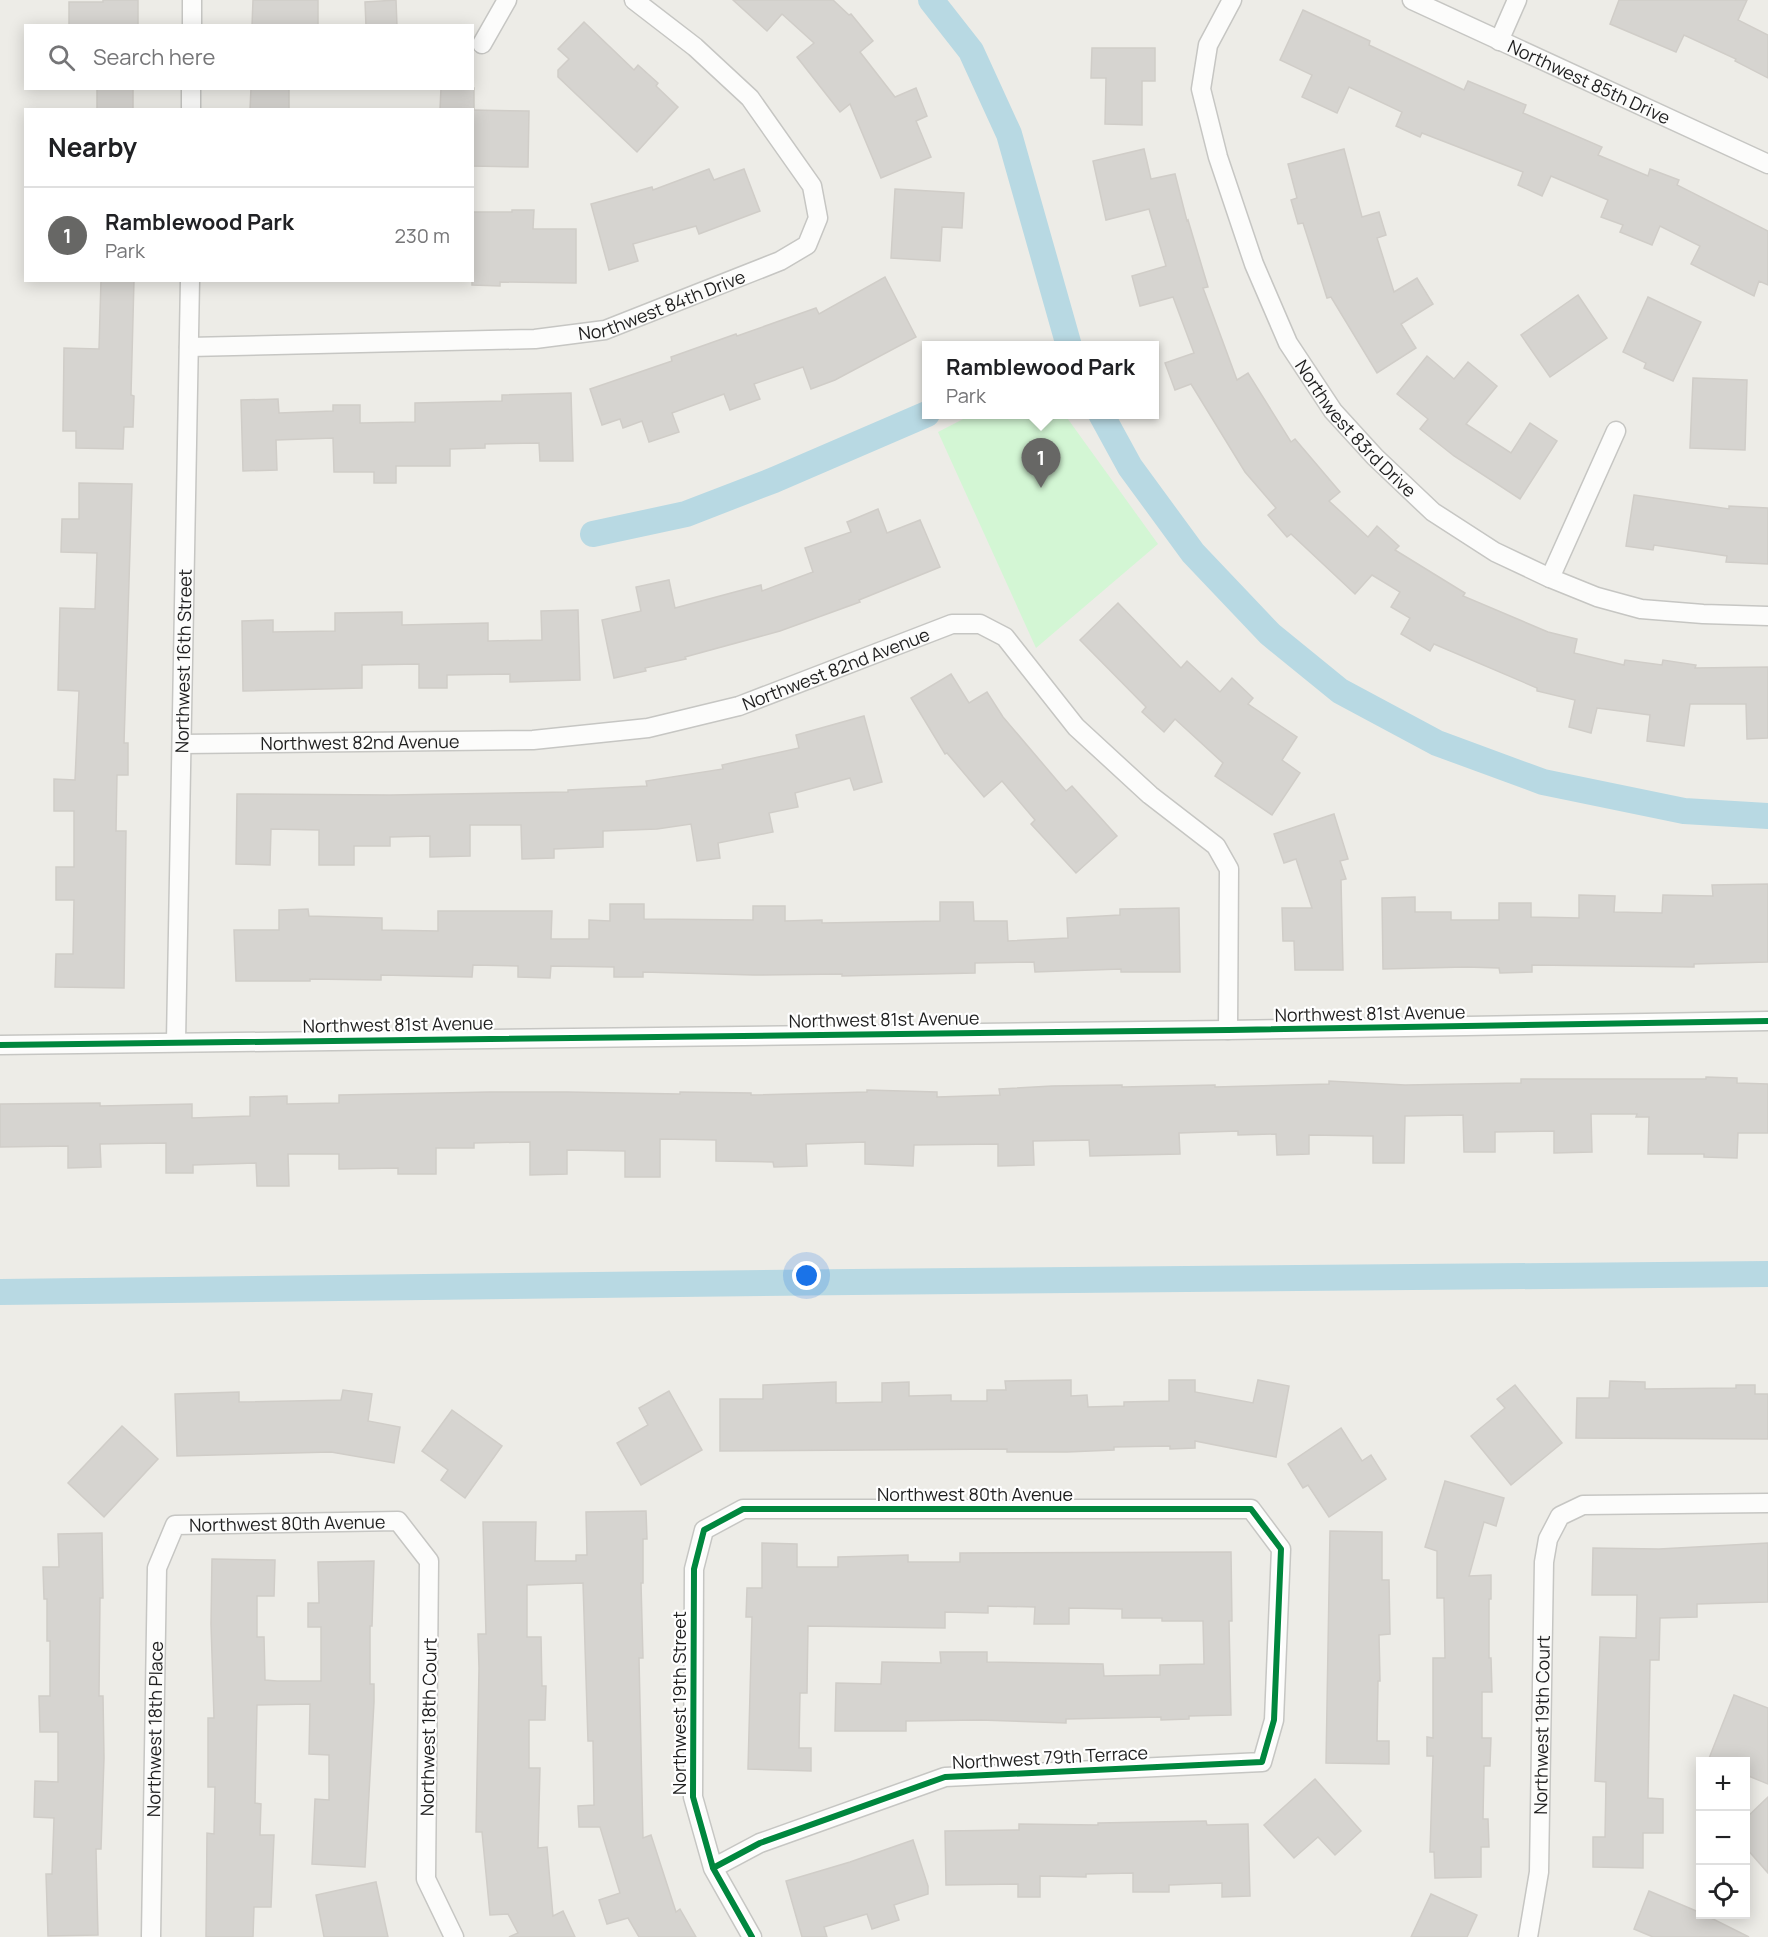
<!DOCTYPE html>
<meta charset="utf-8">
<style>
body{margin:0;font-family:Manrope,sans-serif;background:#f2f2f2;color:#202124}
.controls{position:absolute;right:18px;bottom:18px;display:grid;overflow:hidden;border-radius:0px;box-shadow:0 3px 15px #0003}
.controls button{width:54px;height:54px;display:grid;place-items:center;padding:0;border:0;border-bottom:2px solid #e0e0e0;background:#fff;color:#202124;font:30px sans-serif}
.you{position:absolute;left:807px;top:1276px;width:21px;height:21px;margin:-15px;border:4px solid #fff;border-radius:50%;background:#1a73e8;box-shadow:0 0 0 9px #1a73e833}
.badge{display:grid;place-items:center;width:39px;height:39px;border-radius:50%;background:#676765;color:#fff;font-size:20px;font-weight:700}
.pin{position:absolute;translate:-50% -50px;filter:drop-shadow(0 2px 3px #0008)}
.pin::after{content:'';position:absolute;top:32px;width:21px;height:18px;background:inherit;clip-path:polygon(0 0,100% 0,50% 100%)}
.popup{position:absolute;left:922px;top:341px;width:237px;height:78px;box-sizing:border-box;display:grid;place-content:center;border-radius:0px;background:#fff;filter:drop-shadow(0 2px 4px #0005);font-size:20px;white-space:nowrap;color:#757577}
.popup b{font-size:22px;color:#202124}
.popup::after{content:'';position:absolute;left:50%;top:100%;margin-left:-12px;border:12px solid transparent;border-top-color:#fff}
.list{margin:0;padding:0;list-style:none}
h2{display:flex;justify-content:space-between;align-items:center;height:78px;margin:0;padding:0 24px;font-size:26px}
h2 small{font-size:20px;font-weight:400;color:#757577}
.list li{display:grid;grid-template-columns:39px 1fr auto;gap:18px;align-items:center;box-sizing:border-box;height:96px;padding:0 24px;border-top:2px solid #e0e0e0}
.list b{display:block;font-size:22px;white-space:nowrap}
.list p{margin:0;font-size:20px;white-space:nowrap;color:#757577}
.list em{font-size:20px;font-style:normal;color:#757577}
.icon{flex:none;width:33px;height:33px;fill:none;stroke:currentColor;stroke-width:2;stroke-linecap:round;stroke-linejoin:round}
.map{position:relative;flex:none;width:1768px;height:1937px;overflow:hidden}
.search{position:absolute;background:#fff;box-shadow:0 3px 15px #0003;left:24px;top:24px;width:450px;height:66px;display:flex;align-items:center;gap:15px;box-sizing:border-box;padding:0 21px;border-radius:0px;color:#757577;font-size:22px}
.panel{position:absolute;background:#fff;box-shadow:0 3px 15px #0003;left:24px;top:108px;width:450px;height:174px;border-radius:0px}
.map>svg:first-child{display:block}
</style>
<div class="map">
<svg width="1768" height="1937" viewBox="0 0 1768 1937">
<rect width="100%" height="100%" fill="#edece7"/>
<!-- park -->
<path fill="#d3f6d4" d="M973,414L1065,415L1158,544L1036,648L938,432Z"/>
<g fill="none" stroke-linecap="round" stroke-linejoin="round">
<!-- canal -->
<g stroke="#b8d9e3" stroke-width="26">
<path d="M931,0L971,51L1009,134L1069,346"/>
<path d="M1101,414L1130,467L1193,553L1270,634L1340,691L1437,743L1543,782L1684,811L1768,816"/>
<path d="M593,534L686,514L774,480L927,414"/>
<path d="M0,1292L852,1282L1768,1274"/>
</g>
</g>
<!-- building -->
<g fill="#d6d4d0" stroke="#d0cdc8" stroke-width="1.5">
<path d="M103,0H138V26H69V2H103Z"/>
<path d="M253,0H318V26H252Z"/>
<path d="M396,0L397,26H366L365,2Z"/>
<path d="M733,0H833L849,15L851,14L873,41L860,52L895,97L916,88L927,116L916,121L931,157L881,178L850,104L840,112L797,57L814,43L782,14L767,31Z"/>
<path d="M1619,0H1747L1738,20L1768,35V78L1735,61L1736,59L1684,35L1676,52L1610,24Z"/>
<path d="M1303,10L1370,41L1369,45L1464,90L1468,81L1526,105L1523,113L1602,147L1598,155L1648,176L1650,169L1679,180L1677,185L1768,231V285L1759,281L1754,296L1691,264L1700,246L1660,226L1652,245L1620,232L1623,225L1601,217L1608,200L1551,176L1542,196L1518,185L1523,172L1422,133L1420,137L1396,126L1402,112L1349,87L1337,113L1302,97L1312,75L1280,60Z"/>
<path d="M584,22L634,70L638,65L658,83L656,86L678,107L637,152L558,77V70L569,59L558,49Z"/>
<path d="M1092,48H1155V81H1142V125L1105,124L1106,78H1091Z"/>
<rect x="97" y="88" width="36" height="22"/>
<path d="M251,88H289V110H250Z"/>
<path d="M441,88H474V110H440Z"/>
<path d="M472,110L529,111L528,167L472,166Z"/>
<path d="M1144,149L1151,179L1175,174L1187,221L1188,220L1208,287L1203,288L1237,380L1248,373L1291,442L1295,439L1340,492L1329,501L1368,537L1377,526L1399,546L1395,550L1465,593L1463,596L1548,632L1577,639L1574,653L1624,665L1625,660L1662,665L1663,660L1696,665L1695,668L1768,667V738L1747,739L1746,704H1690L1684,746L1647,741L1650,715L1597,708L1591,733L1569,727L1575,700L1537,691V688L1434,644L1430,651L1401,634L1410,618L1391,607L1400,592L1372,575L1355,594L1291,534L1287,537L1268,515L1276,508L1245,472L1191,384L1175,390L1165,363L1194,353L1173,297L1140,306L1132,276L1166,266L1149,209L1106,220L1093,161Z"/>
<path d="M1344,149L1362,217L1379,212L1386,235L1377,238L1394,292L1417,278L1433,304L1401,324L1416,348L1377,373L1331,297L1327,298L1303,223L1298,224L1291,200L1297,198L1288,164Z"/>
<path d="M709,169L714,180L744,169L760,211L699,234L696,226L633,244L638,261L609,270L591,204L652,187L653,190Z"/>
<path d="M895,189L964,193L962,228L942,227L940,261L891,258Z"/>
<path d="M512,210H534L533,229H576V283L500,282V286L472,285V212H512Z"/>
<path d="M885,277L916,337L835,380L811,389L803,367L754,384L760,399L730,410L724,394L672,413L679,432L649,442L642,421L623,428L620,419L602,425L590,389L672,361L671,357L736,334L737,336L816,308L819,314Z"/>
<path d="M101,280H134L131,395L134,396L133,427H124L123,449L76,448V431H63L64,348L99,349Z"/>
<path d="M1578,295L1607,338L1550,377L1521,335Z"/>
<path d="M1648,297L1701,322L1673,381L1644,368L1646,363L1623,352Z"/>
<path d="M1427,356L1454,379L1468,362L1497,386L1466,424L1511,453L1530,423L1557,441L1520,499L1454,456L1420,429L1428,419L1397,394Z"/>
<path d="M1693,378L1747,380L1745,450L1690,448Z"/>
<path d="M571,393L573,461H540L539,443L485,444V448L450,449V466H396V483H374V472H334L333,438L276,440L277,470L243,471L241,400L278,399L279,413L333,411V405H360V423L415,422V403L502,401V395Z"/>
<path d="M79,483L132,484L124,743H128V775H117L116,831H126L124,988L55,987L56,954H73L74,900H56V867H74V811H54V779L75,780L79,691L58,690L60,608L95,609L97,553L61,552L62,519H79Z"/>
<path d="M1634,495L1729,509V506L1768,508V564L1726,562L1727,556L1654,545L1653,550L1626,546Z"/>
<path d="M878,509L887,533L920,520L940,567L859,600L860,602L780,631L685,657L686,659L645,668L646,671L614,678L602,620L641,611L636,587L669,580L675,608L761,585L762,591L813,572L805,548L851,532L847,522Z"/>
<path d="M1118,603L1181,668L1187,661L1220,692L1232,678L1253,698L1248,704L1297,737L1282,760L1300,773L1272,815L1215,776L1223,763L1175,719L1164,732L1142,712L1146,707L1080,640Z"/>
<path d="M578,610L580,680L510,682V674L447,675V688H419V664L362,665V688L243,691L242,621L273,620V632L335,631V613L402,612V625L488,623V641L542,640L541,611Z"/>
<path d="M951,674L969,703L987,692L1003,717L1066,791L1072,786L1117,836L1076,873L1031,824L1035,820L1002,781L984,797L947,753L945,754L911,698Z"/>
<path d="M864,716L882,782L854,790L850,778L795,793L798,807L769,813L773,832L718,843L720,858L697,861L691,824L657,829L603,831V847L554,849V858L522,859L521,825H470V856L430,857V836L390,837V846H354V865H319V830L271,829L270,865L236,864L237,794L390,795L568,792V790L647,786L646,781L723,769L722,765L799,748L796,735Z"/>
<path d="M1334,814L1348,859L1340,861L1346,879L1341,880L1343,970H1295L1294,941H1283L1282,908H1312L1296,859L1284,863L1274,834Z"/>
<path d="M1768,884V962L1694,964V967L1532,965V972L1500,973L1499,968L1466,967L1383,969L1382,898L1415,897V912H1451V920H1499V903H1531V917L1579,918V895L1615,896L1614,912L1662,913L1663,895L1713,896L1712,885Z"/>
<path d="M940,902H973L974,921H1007L1008,941L1068,938L1067,918L1120,915V909L1179,908L1180,972H1121V969L1035,972L1034,962L975,963V973L842,976V974L754,975L643,972V977H614V967L551,966L550,978L518,977V966L473,965L472,977L381,975V980L310,979V981H236L234,930H279V910L308,909L309,916L382,918V930L438,931V911H552L551,939H589V920L610,921V904H644V919L753,920V906H785V921L822,920V923L940,921Z"/>
<path d="M1706,1077L1737,1078V1083L1768,1084V1133H1738L1737,1158L1704,1157V1154H1648L1649,1117H1636L1637,1114H1591L1592,1152L1554,1153V1131L1495,1132V1152H1464L1463,1115L1405,1116L1404,1163H1373V1136L1309,1135V1154L1277,1155L1276,1134L1238,1135V1131L1179,1133L1180,1154L1090,1156L1089,1140L1033,1141L1034,1165L998,1166V1144L914,1145L913,1166L865,1164V1142L806,1144L807,1166L774,1167L773,1162L716,1161V1140L660,1139V1177H625V1151L567,1150V1174L530,1175V1142L474,1143V1148H436V1174H398V1168L339,1169V1154H288L289,1186H257L256,1163L193,1165V1173H166V1143L100,1144L101,1167L68,1168V1146L0,1147V1104L100,1103V1106L192,1104V1118L250,1116V1097L287,1096V1104L339,1103V1095L490,1092H567L680,1094V1092L751,1093V1095L867,1092V1090L937,1092V1097L1000,1095L999,1089L1052,1086L1122,1085V1087L1215,1085V1087L1329,1084V1081L1405,1085L1521,1083V1079H1706Z"/>
<path d="M1071,1380V1396L1087,1395L1088,1407L1124,1406V1402L1169,1401V1380H1195V1392L1253,1403L1258,1380L1289,1386L1276,1457L1195,1441V1448L1170,1449V1446L1114,1447V1450L1067,1452H1007V1449L720,1451V1399H763V1385L836,1382V1403L882,1402V1383L909,1382V1396L951,1395V1401H987V1390H1006L1005,1381Z"/>
<path d="M1610,1381L1645,1382V1389L1736,1388V1385H1755V1394H1768V1439L1576,1438L1577,1398H1609Z"/>
<path d="M1515,1385L1562,1443L1511,1485L1471,1436L1505,1408L1497,1399Z"/>
<path d="M343,1390L372,1394L368,1421L400,1427L394,1463L331,1452L177,1456L175,1394L239,1392V1402L341,1400Z"/>
<path d="M669,1391L702,1450L641,1485L617,1443L648,1425L639,1408Z"/>
<path d="M452,1410L502,1446L465,1498L441,1480L448,1470L422,1451Z"/>
<path d="M122,1426L158,1459L104,1517L68,1483Z"/>
<path d="M1341,1428L1362,1461L1371,1455L1386,1479L1329,1517L1308,1485L1303,1488L1288,1464Z"/>
<path d="M1445,1481L1504,1498L1496,1526L1484,1522L1469,1576L1491,1575V1599H1489V1658H1491L1492,1692H1482V1738H1491L1490,1766H1484L1483,1819H1488L1489,1847H1481V1877L1435,1878L1434,1852H1430L1433,1756H1427V1737L1433,1738V1658H1445L1444,1598H1437V1551L1425,1547Z"/>
<path d="M646,1511L647,1539H643V1583H641L643,1658H639L643,1838L651,1835L676,1912L680,1909L696,1937H639L628,1918L607,1924L599,1900L620,1893L600,1827H579L578,1806L594,1805L593,1741H588L583,1583L527,1585V1637H541L542,1686H546L545,1720H529V1768H540L538,1848L547,1847L553,1916L563,1911L575,1937H509L518,1933L508,1914L490,1915L482,1832H476L479,1668L478,1634H486L483,1522H536L535,1561H576V1555H587L586,1512Z"/>
<path d="M1330,1531L1382,1532V1580H1389L1390,1634L1379,1635L1380,1681H1378L1377,1741H1389V1764L1326,1763Z"/>
<path d="M102,1533L103,1598H100L99,1696H103L104,1758L101,1849H96L98,1935L48,1936L46,1874H52L54,1818L34,1817L35,1781L58,1782V1732H40L39,1696H50V1641H47V1599H44L43,1567H59L58,1534Z"/>
<path d="M762,1543L797,1544V1567H838V1557L908,1555V1562H960V1553L1231,1552L1232,1621H1229L1231,1715L1189,1716V1719L1161,1720V1717L1066,1719V1723L980,1720L906,1721V1731H835L836,1683L881,1684L882,1662L941,1663L940,1652H987V1662L1103,1664L1104,1676L1160,1675V1665L1204,1664L1203,1621H1162V1618H1122V1609L1069,1608V1624H1034L1035,1607L988,1606V1613L945,1612V1628L808,1626L807,1693H800L799,1748H811V1771L748,1769L752,1617H746L747,1588H762Z"/>
<path d="M1768,1543V1602L1697,1604V1617L1660,1618L1659,1660H1650L1648,1798L1663,1799V1833H1643V1868L1593,1867V1837H1605L1606,1782L1595,1781L1600,1637L1636,1638L1637,1595H1592L1593,1548L1659,1549Z"/>
<path d="M212,1559L275,1560L274,1596H257V1637H264L265,1680L277,1681H321V1627H308V1603H319L318,1562L374,1561L372,1626H370V1684H374V1702L365,1867L312,1864L315,1799L329,1800V1755L309,1754L310,1704L257,1705L255,1803L261,1804L260,1835H274L271,1907H254L253,1937H206L207,1833L214,1834L215,1787H208V1718H214L211,1624Z"/>
<path d="M1734,1695L1768,1708V1784L1746,1775V1761H1708Z"/>
<path d="M1315,1779L1361,1831L1335,1855L1318,1837L1294,1858L1264,1825Z"/>
<path d="M1768,1797V1873L1746,1848V1818Z"/>
<path d="M1206,1821L1207,1825L1248,1824L1250,1896L1222,1897V1883L1169,1885V1892H1133V1873L1086,1874V1877L1040,1876V1897H1018V1884L946,1885L945,1831L1019,1830V1824L1098,1825V1823Z"/>
<path d="M913,1840L928,1886V1894L894,1905L899,1920L872,1929L867,1914L824,1927L827,1937H802L786,1881L850,1862Z"/>
<path d="M376,1882L388,1937H324L316,1895Z"/>
<path d="M1649,1891L1701,1913L1749,1937H1653L1634,1929Z"/>
<path d="M1431,1894L1477,1915L1467,1937H1411Z"/>
</g>
<g fill="none" stroke-linecap="round" stroke-linejoin="round">
<!-- street casing -->
<g stroke="#c6c6c3" stroke-width="21">
<g id="street">
<path id="s1" d="M1232,0L1208,45L1201,89L1218,157L1254,264L1288,343L1333,411L1375,457L1433,512L1495,552L1550,578L1597,597L1641,609L1703,614L1768,616"/>
<path id="s2" d="M1412,0L1768,164"/>
<path d="M192,26V0"/>
<path d="M1499,41L1517,0"/>
<path d="M482,44L507,0"/>
<path d="M191,110V88"/>
<path id="s3" d="M189,347L535,339L605,330L780,261L807,245L818,218L812,186L750,98L695,47L634,0"/>
<path d="M1550,578L1616,431"/>
<path id="s4" d="M182,744L533,740L648,728L739,706L952,624H980L1005,637L1076,727L1150,795L1216,846L1229,869L1228,1030"/>
<path id="s5" d="M176,1041L190,280"/>
<path d="M0,1045L1228,1030L1768,1021"/>
<path d="M713,1868L760,1843L945,1777L1262,1762L1274,1720L1281,1549L1251,1509H743L704,1530L694,1569L693,1797L713,1868L752,1937"/>
<path id="s6" d="M151,1937L157,1568L175,1525L398,1521L429,1561L426,1879L454,1937"/>
<path id="s7" d="M1528,1937L1539,1872L1544,1562L1548,1539L1560,1516L1583,1505L1768,1503"/>
</g>
</g>
<!-- street -->
<use href="#street" stroke="#fcfcfb" stroke-width="18"/>
<!-- cycleway casing -->
<g stroke="#fff" stroke-width="10">
<g id="cycleway">
<path d="M0,1045L1228,1030L1768,1021"/>
<path d="M713,1868L760,1843L945,1777L1262,1762L1274,1720L1281,1549L1251,1509H743L704,1530L694,1569L693,1797L713,1868L752,1937"/>
</g>
</g>
<!-- cycleway -->
<use href="#cycleway" stroke="#00873e" stroke-width="6"/>
</g>
<g text-anchor="middle" dominant-baseline="central" stroke-width="4.5" stroke-linejoin="round" paint-order="stroke">
<!-- street labels -->
<g font-size="18" fill="#1f1f1f" stroke="#fff">
<text stroke="none"><textPath href="#s2" startOffset="195">Northwest 85th Drive</textPath></text>
<text stroke="none"><textPath href="#s3" startOffset="478">Northwest 84th Drive</textPath></text>
<text stroke="none"><textPath href="#s1" startOffset="474">Northwest 83rd Drive</textPath></text>
<text stroke="none"><textPath href="#s5" startOffset="380">Northwest 16th Street</textPath></text>
<text stroke="none"><textPath href="#s4" startOffset="664">Northwest 82nd Avenue</textPath></text>
<text stroke="none"><textPath href="#s4" startOffset="178">Northwest 82nd Avenue</textPath></text>
<text transform="translate(1370 1013) rotate(-1)">Northwest 81st Avenue</text>
<text transform="translate(884 1019) rotate(-1)">Northwest 81st Avenue</text>
<text transform="translate(398 1024) rotate(-1)">Northwest 81st Avenue</text>
<text x="975" y="1494">Northwest 80th Avenue</text>
<text stroke="none"><textPath href="#s6" startOffset="528">Northwest 80th Avenue</textPath></text>
<text transform="translate(679 1703) rotate(-90)">Northwest 19th Street</text>
<text stroke="none"><textPath href="#s7" startOffset="213">Northwest 19th Court</textPath></text>
<text transform="translate(428 1727) rotate(-89)">Northwest 18th Court</text>
<text stroke="none"><textPath href="#s6" startOffset="208">Northwest 18th Place</textPath></text>
<text transform="translate(1050 1757) rotate(-3)">Northwest 79th Terrace</text>
</g>
</g>
</svg>
<div class="controls">
<button>+</button>
<button>−</button>
<button><svg class="icon" aria-label="locate" viewBox="0 0 24 24"><circle cx="12" cy="12" r="6"/><path d="M12 2v4M12 18v4M2 12h4M18 12h4"/></svg></button>
</div>
<div class="you"></div>
<div class="pin badge" style="left:1041px;top:488px">1</div>
<div class="popup"><b>Ramblewood Park</b>Park</div>
<div class="search"><svg class="icon" aria-label="search" viewBox="0 0 24 24"><circle cx="10" cy="10" r="6"/><path d="M15 15l6 6"/></svg>Search here</div>
<section class="panel">
<h2>Nearby<small></small></h2>
<ul class="list">
<li><span class="badge">1</span><div><b>Ramblewood Park</b><p>Park</p></div><em>230 m</em></li>
</ul>
</section>
</div>
